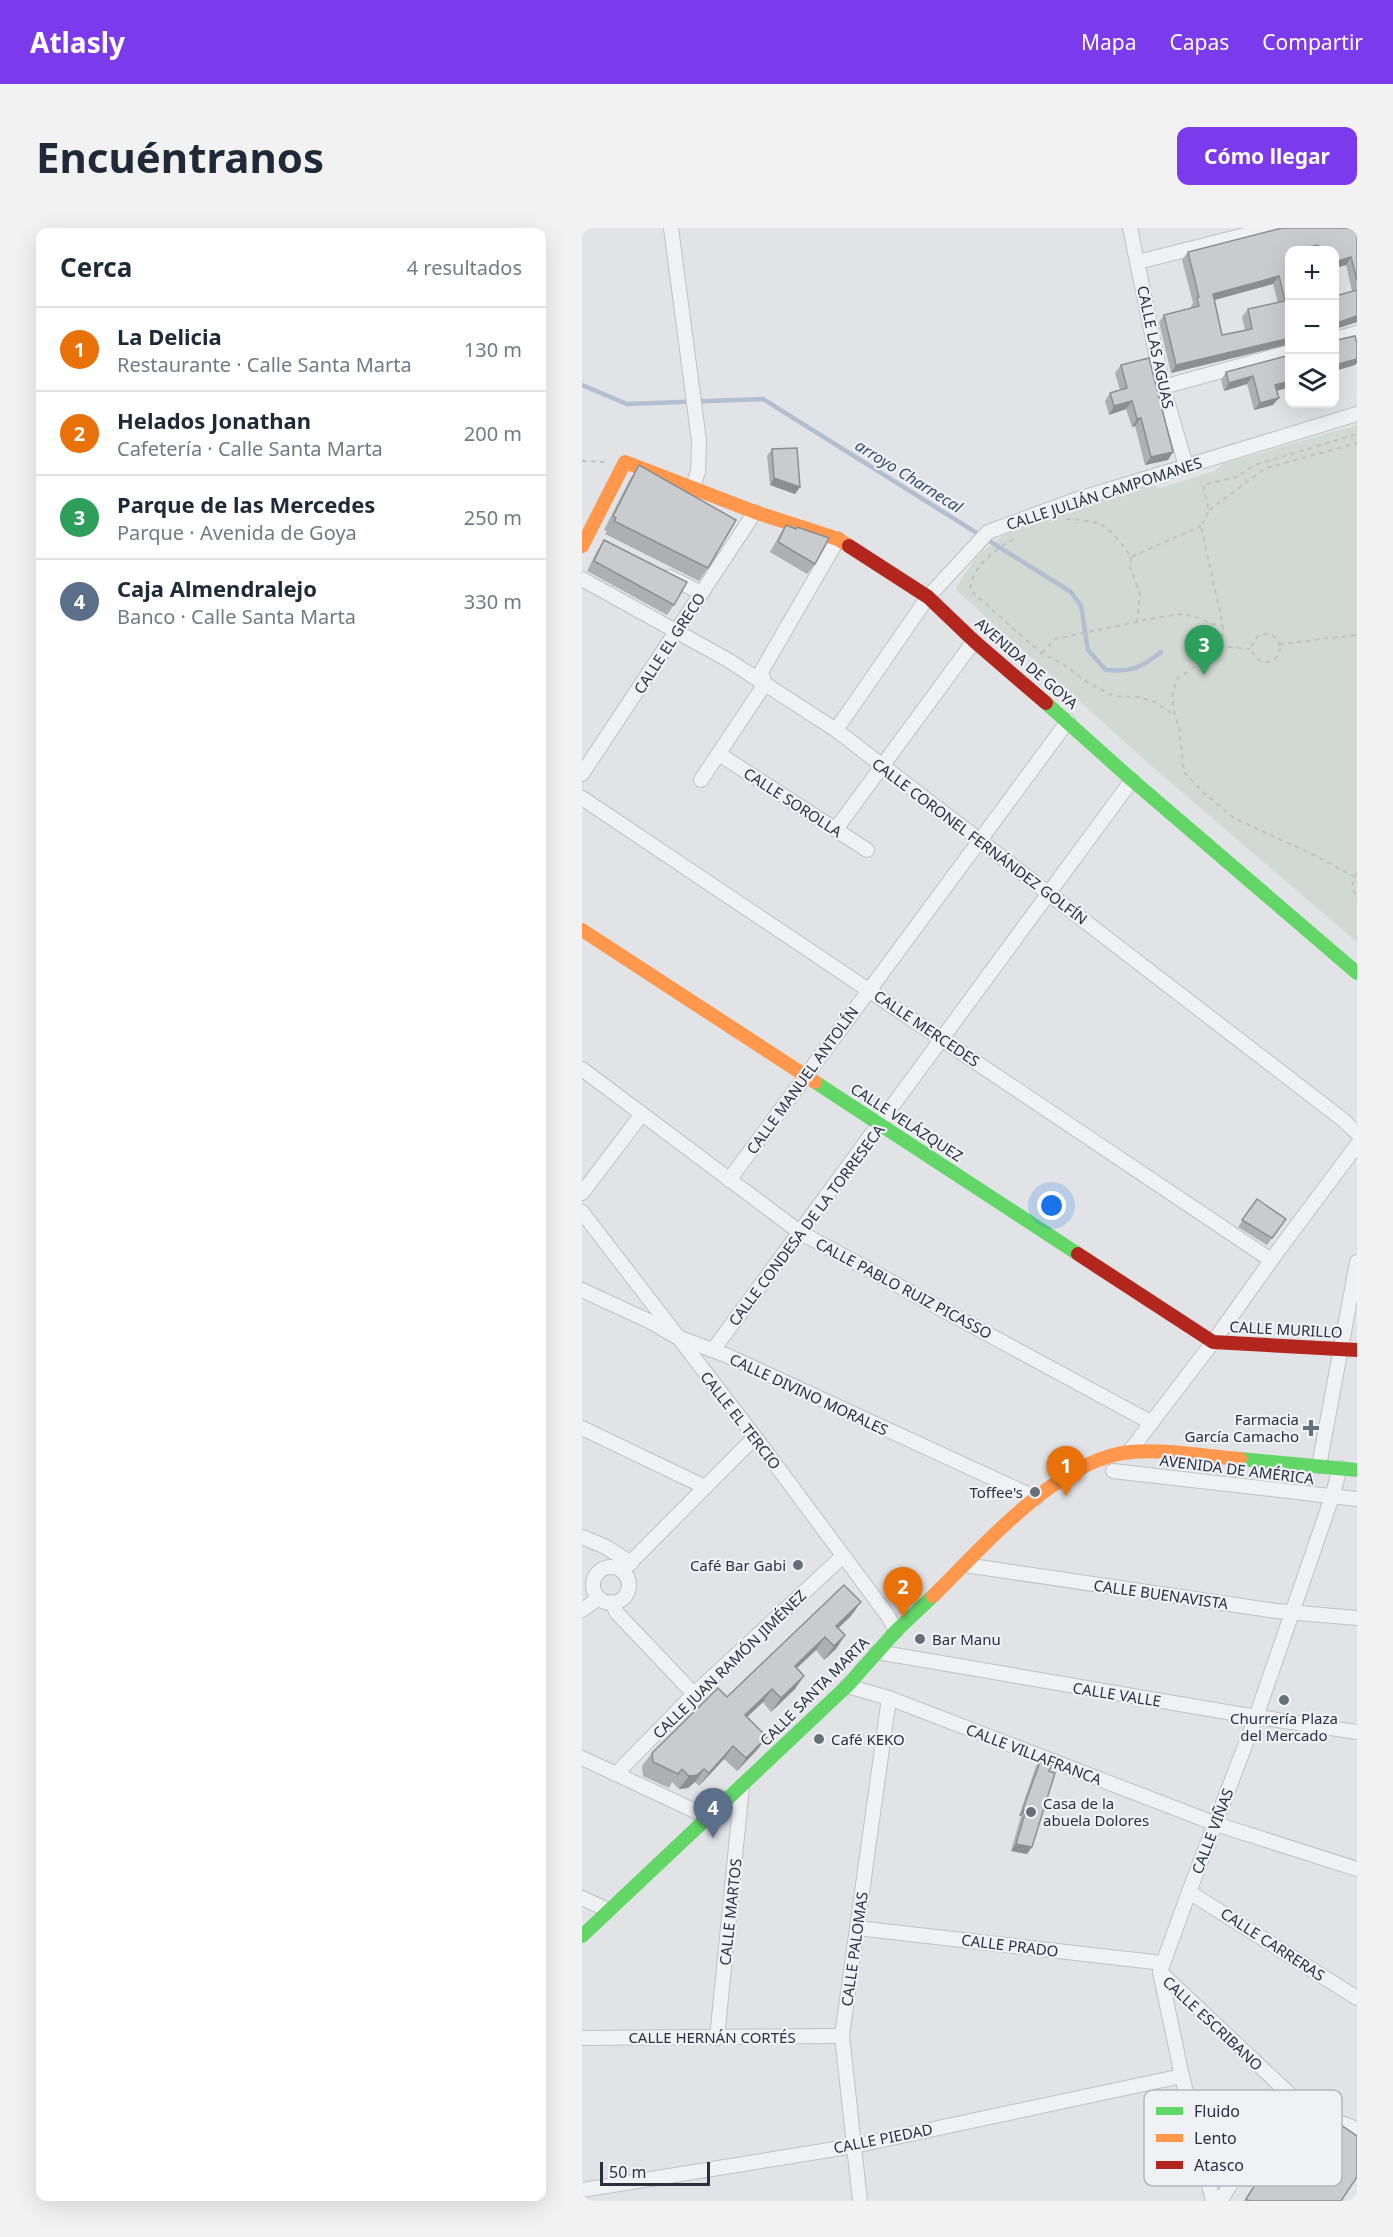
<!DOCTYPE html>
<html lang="es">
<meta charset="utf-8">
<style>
:root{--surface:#fff;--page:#f2f2f3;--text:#1f2937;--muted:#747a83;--line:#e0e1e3;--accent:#7c3aed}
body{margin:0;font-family:"Noto Sans",sans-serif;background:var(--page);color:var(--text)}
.controls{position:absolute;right:18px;top:18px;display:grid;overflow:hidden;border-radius:12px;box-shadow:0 6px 24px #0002}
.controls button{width:54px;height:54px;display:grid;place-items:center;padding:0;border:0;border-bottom:2px solid var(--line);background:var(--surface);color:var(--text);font:30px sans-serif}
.scale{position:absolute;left:18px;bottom:15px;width:110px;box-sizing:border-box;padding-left:6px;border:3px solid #29303e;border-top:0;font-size:16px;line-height:21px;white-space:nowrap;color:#29303e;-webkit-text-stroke:4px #eff1f5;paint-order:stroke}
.you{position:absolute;left:470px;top:978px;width:21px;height:21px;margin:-15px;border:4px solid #fff;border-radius:50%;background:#1a73e8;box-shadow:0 0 0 9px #1a73e833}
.badge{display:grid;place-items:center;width:39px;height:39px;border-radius:50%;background:var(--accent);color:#fff;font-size:20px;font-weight:700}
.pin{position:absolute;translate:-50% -50px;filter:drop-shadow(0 2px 3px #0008)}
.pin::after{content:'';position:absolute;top:32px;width:21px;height:18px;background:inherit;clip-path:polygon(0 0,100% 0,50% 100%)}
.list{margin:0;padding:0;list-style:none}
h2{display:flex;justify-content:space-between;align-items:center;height:78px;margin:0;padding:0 24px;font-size:26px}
h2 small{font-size:20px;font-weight:400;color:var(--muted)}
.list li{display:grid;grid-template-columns:39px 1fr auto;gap:18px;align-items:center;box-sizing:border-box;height:84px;padding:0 24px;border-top:2px solid var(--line)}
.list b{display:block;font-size:22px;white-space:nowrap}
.list p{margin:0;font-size:20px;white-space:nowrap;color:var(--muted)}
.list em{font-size:20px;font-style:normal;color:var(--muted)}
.icon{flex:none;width:33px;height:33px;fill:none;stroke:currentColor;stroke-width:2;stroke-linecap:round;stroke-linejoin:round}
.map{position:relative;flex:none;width:775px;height:1973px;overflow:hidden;border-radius:12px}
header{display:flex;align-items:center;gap:36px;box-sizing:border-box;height:84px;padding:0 30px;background:var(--accent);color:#fff}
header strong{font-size:28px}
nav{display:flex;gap:33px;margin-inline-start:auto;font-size:21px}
.intro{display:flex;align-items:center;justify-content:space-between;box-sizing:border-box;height:144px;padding:0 36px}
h1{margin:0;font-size:42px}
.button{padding:15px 27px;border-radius:12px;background:var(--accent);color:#fff;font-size:21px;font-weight:700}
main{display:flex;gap:36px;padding:0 36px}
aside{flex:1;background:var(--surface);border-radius:12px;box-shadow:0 6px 24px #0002}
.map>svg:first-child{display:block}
</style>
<header>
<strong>Atlasly</strong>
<nav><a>Mapa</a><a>Capas</a><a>Compartir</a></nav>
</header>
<div class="intro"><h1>Encuéntranos</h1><a class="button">Cómo llegar</a></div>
<main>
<aside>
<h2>Cerca<small>4 resultados</small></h2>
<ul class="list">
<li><span class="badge" style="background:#e8710a">1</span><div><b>La Delicia</b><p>Restaurante · Calle Santa Marta</p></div><em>130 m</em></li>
<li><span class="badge" style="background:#e8710a">2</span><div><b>Helados Jonathan</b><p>Cafetería · Calle Santa Marta</p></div><em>200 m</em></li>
<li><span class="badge" style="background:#2e9e5b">3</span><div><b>Parque de las Mercedes</b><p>Parque · Avenida de Goya</p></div><em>250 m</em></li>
<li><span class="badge" style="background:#5c6f8a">4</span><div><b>Caja Almendralejo</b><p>Banco · Calle Santa Marta</p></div><em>330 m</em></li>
</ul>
</aside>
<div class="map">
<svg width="775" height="1973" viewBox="0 0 775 1973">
<rect width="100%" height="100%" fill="#e1e3e6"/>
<polygon fill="#d2d9d2" points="775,197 775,714 565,534 373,361 396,327 426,304 570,257 579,260 632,243 641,236"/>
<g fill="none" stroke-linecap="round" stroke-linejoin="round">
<path stroke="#b1bfd0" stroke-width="4.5" d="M 0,157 L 45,176 L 181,171 L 489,364 L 499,378 L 506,422 L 524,442 C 550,444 559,440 579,424"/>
<defs>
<g id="street">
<polyline points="89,0 117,213 116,244 110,260"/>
<polyline points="548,0 581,159 604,238"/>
<polyline points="556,34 691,0"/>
<polyline points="752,111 775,105"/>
<polyline points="581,159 708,124"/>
<polyline points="87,349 120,365"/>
<polyline points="0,351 146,432 254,502 760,891 775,905"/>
<polyline points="254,502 346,369 406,304 490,273 775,186"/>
<polyline points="137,526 285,622"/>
<polyline points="0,546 173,284"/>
<polyline points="119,552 183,456 179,444 256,311"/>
<polyline points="0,570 689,1032"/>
<polyline points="254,601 392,413"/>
<polyline points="0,841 219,1005 570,1195"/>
<polyline points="147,952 486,493"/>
<polyline points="0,965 60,886"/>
<polyline points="0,984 173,1209 306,1388 314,1403"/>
<polyline points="0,1062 69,1094 93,1108 146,1128 454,1270"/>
<polyline points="131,1122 550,552"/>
<polyline points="0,1200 123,1259"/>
<polyline points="547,1224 631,1114 698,1020 775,917"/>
<polyline points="737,1238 775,1034"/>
<polyline points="531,1243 775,1271"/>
<polyline points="0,1309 24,1319 49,1335"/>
<polyline points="383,1337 694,1383 775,1390"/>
<circle cx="29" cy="1357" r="18"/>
<polyline points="40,1343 173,1209"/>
<polyline points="30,1374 35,1385 112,1466"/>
<polyline points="0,1382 17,1370"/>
<polyline points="295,1424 656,1486 775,1504"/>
<polyline points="265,1458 307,1470 634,1596 775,1641"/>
<polyline points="0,1530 128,1590"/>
<polyline points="34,1546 112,1466 261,1328"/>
<polyline points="607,1664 775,1770"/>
<polyline points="0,1670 26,1682"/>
<polyline points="275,1700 581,1735"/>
<polyline points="578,1744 716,1874 729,1884 775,1901"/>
<polyline points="0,1810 260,1808"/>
<polyline points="135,1810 160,1558"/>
<polyline points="0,1962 272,1918 600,1848"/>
<polyline points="278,1973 260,1808 307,1470"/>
<polyline points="631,1973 600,1848 578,1744 607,1664 674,1489 750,1269 758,1240"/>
<polyline points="638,1973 706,1865"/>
</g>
</defs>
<use href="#street" stroke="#bfc1c4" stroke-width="16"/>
<g stroke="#c0c1c6" stroke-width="2" stroke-dasharray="4.5 4.5" stroke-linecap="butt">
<polyline points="0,233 24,234"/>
<polyline points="627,282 684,240 775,215"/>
<path d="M 484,291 C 523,293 527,298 549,329 L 619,298"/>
<path d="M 431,311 C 412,323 390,338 388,362 L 459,425 L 481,436 L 505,454 L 531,468 L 556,469 L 573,474 L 592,487"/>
<polyline points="549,329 548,339 558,366 555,394"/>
<circle cx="684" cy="420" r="14"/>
<polyline points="697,416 775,407"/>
<polyline points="637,418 669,421"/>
<polyline points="460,425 473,411 573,390 600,386 618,390 629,396 641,398"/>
<polyline points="775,645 770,658 775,671"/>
<polyline points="773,649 732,627 652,590 622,565 602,544 597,499 591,480 591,462 596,450 629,428 640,413 641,398 619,298 627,283 621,257 654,249 673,237 775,206"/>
</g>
<use href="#street" stroke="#f0f1f3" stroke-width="14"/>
<g stroke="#63d668" stroke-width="14">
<polyline points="464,475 550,552 775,745"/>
<polyline points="233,854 496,1026"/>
<polyline points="658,1231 775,1242"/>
<polyline points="0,1708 265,1458 314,1403 351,1368"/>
</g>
<g stroke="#ff974d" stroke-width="14">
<polyline points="0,318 43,234 173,284 256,311 267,318"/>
<polyline points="0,702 233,854"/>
<path d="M 351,1368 C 401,1319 476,1231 548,1224 C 583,1221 622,1228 658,1231"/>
</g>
<g stroke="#b3261e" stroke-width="14">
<polyline points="267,318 346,369 392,413 464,475"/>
<polyline points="496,1026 631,1114 775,1122"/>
</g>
</g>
<g fill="#adafb1" fill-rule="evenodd">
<path d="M 775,0 L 775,94 L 753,101 L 770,63 L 764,37 L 753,40 L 753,22 L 708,22 L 708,116 L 589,145 L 577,94 L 582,87 L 610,80 L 609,78 L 611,75 L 600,32 L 606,24 ZM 691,56 L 696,75 L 666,81 L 660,89 L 663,102 L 640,107 L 632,72 Z"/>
<polygon points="708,127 708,159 695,163 691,177 672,182 665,156 642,163 639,152 644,144"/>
<polygon points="539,137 591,224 586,232 563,237 553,198 550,199 544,181 527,187 523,173 528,165 538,162 533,145"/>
<polygon points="190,221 218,259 213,266 188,257 185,228"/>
<polygon points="57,237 126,340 117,353 23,306 25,303 22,302 48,251"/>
<polygon points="204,297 233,336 225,346 188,324 197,308"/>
<polygon points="22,312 92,377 85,387 5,343 15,323"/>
<polygon points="675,971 704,991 685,1017 656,999"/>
<polygon points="269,1388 256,1400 263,1407 254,1421 242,1432 234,1422 215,1440 213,1461 189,1484 181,1474 165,1489 185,1509 175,1522 155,1543 142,1531 117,1558 113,1554 106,1560 97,1561 90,1554 87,1560 61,1548 60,1538 70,1525 145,1469"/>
<polygon points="459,1531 467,1543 450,1619 445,1626 429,1623 439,1588 437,1588 454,1538"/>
<polygon points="724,1877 759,1973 662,1973 715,1891"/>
</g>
<g fill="#8d8e90">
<polygon points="736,17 732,22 712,22"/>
<polygon points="769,29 764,37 753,40 753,34"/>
<polygon points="697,48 691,56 625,74 631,66"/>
<polygon points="775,88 775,94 753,101 753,97 755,95"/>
<polygon points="708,110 708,116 589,145 594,137"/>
<polygon points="775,131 775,135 773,137 753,143 753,137"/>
<polygon points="671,148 665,156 642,163 647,155"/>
<polygon points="708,153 708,159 688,165 693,157"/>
<polygon points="697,170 691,177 672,182 678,175"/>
<polygon points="550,173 544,181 527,187 532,178"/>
<polygon points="559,190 553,198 550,199 555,191"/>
<polygon points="591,224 586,232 563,237 569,229"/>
<polygon points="192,250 218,259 213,266 188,257"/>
<polygon points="279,1374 269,1388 245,1411 254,1398"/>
<polygon points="263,1407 254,1421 242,1432 252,1418"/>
<polygon points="243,1409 234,1422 203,1451 213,1438"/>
<polygon points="222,1448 213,1461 189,1484 199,1470"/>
<polygon points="190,1461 181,1474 153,1500 163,1487"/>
<polygon points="185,1509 175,1522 155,1543 164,1530"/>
<polygon points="151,1518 142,1531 117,1558 127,1545"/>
<polygon points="122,1541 113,1554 106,1560 97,1561 107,1548"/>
<polygon points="441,1581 444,1582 439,1588 437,1588"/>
<polygon points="434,1616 450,1619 445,1626 429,1623"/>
</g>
<g fill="#c9cbce" stroke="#8d8e90" stroke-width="1.5" fill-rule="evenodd">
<path d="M 700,0 L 775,0 L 775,52 L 769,29 L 753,34 L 753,22 L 738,22 L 736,17 L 712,22 L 708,22 L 708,24 L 705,24 L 708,31 L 708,110 L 594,137 L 582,87 L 617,78 L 615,70 L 617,69 L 606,24 ZM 697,48 L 703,73 L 666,81 L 670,101 L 640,107 L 631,66 Z"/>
<polygon points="775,62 775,88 755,95 753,97 753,68"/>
<polygon points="773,108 775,115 775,131 753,137 753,110 755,112"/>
<polygon points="708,127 708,153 693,157 697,170 678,175 671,148 647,155 644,144"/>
<polygon points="567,130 591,224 569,229 559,190 555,191 550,173 532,178 528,165 545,160 539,137"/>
<polygon points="215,220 218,259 192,250 190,221"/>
<polygon points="57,237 154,292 126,340 32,293 34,290 31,288"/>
<polygon points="204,297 214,301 215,299 247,310 233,336 196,314"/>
<polygon points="22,312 105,354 92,377 12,333"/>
<polygon points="675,971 704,991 690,1010 660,992"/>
<polygon points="262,1357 279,1374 254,1398 263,1407 252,1418 243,1409 213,1438 222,1448 199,1470 190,1461 163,1487 185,1509 164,1530 151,1518 127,1545 122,1541 115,1547 107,1548 100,1541 96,1546 71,1534 70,1525 136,1460 145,1469"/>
<polygon points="459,1531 470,1536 467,1543 473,1545 450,1619 434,1616 444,1582 441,1581"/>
<polygon points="724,1877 731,1878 775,1908 775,1949 759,1973 667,1973 664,1971"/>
</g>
<g fill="#696f79" stroke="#eff1f5" stroke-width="2">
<path d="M726 1191h6v6h6v6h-6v6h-6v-6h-6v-6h6z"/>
<circle cx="453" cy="1264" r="6"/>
<circle cx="216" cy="1337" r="6"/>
<circle cx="338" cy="1411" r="6"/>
<circle cx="702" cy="1472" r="6"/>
<circle cx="237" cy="1511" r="6"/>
<circle cx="449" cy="1584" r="6"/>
</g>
<g text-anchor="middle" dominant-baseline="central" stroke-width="4.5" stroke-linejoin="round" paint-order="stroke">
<g font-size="15" fill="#29303e" stroke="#eff1f5">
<text transform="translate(574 119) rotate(78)">CALLE LAS AGUAS</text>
<text transform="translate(522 265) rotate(-18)">CALLE JULIÁN CAMPOMANES</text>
<text transform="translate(87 415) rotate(-57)">CALLE EL GRECO</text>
<text transform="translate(445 435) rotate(41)">AVENIDA DE GOYA</text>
<text transform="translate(211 574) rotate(33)">CALLE SOROLLA</text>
<text transform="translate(398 613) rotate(37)">CALLE CORONEL FERNÁNDEZ GOLFÍN</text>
<text transform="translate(345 800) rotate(34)">CALLE MERCEDES</text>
<text transform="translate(220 852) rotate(-54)">CALLE MANUEL ANTOLÍN</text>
<text transform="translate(325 894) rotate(33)">CALLE VELÁZQUEZ</text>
<text transform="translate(224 997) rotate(-53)">CALLE CONDESA DE LA TORRESECA</text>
<text transform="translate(322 1060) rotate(28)">CALLE PABLO RUIZ PICASSO</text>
<text transform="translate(704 1101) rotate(3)">CALLE MURILLO</text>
<text transform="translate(227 1166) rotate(25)">CALLE DIVINO MORALES</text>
<text transform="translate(159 1192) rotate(52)">CALLE EL TERCIO</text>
<text transform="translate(655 1241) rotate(7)">AVENIDA DE AMÉRICA</text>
<text transform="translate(579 1366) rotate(8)">CALLE BUENAVISTA</text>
<text transform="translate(147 1436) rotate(-44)">CALLE JUAN RAMÓN JIMÉNEZ</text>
<text transform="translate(232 1463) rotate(-45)">CALLE SANTA MARTA</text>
<text transform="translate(535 1466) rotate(9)">CALLE VALLE</text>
<text transform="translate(452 1526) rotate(21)">CALLE VILLAFRANCA</text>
<text transform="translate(630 1603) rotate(-69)">CALLE VIÑAS</text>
<text transform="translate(148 1684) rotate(-84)">CALLE MARTOS</text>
<text transform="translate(691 1716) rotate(33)">CALLE CARRERAS</text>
<text transform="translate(428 1717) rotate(7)">CALLE PRADO</text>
<text transform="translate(272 1721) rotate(-82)">CALLE PALOMAS</text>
<text transform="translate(631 1795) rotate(43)">CALLE ESCRIBANO</text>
<text x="130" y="1809">CALLE HERNÁN CORTÉS</text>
<text transform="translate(301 1910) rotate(-11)">CALLE PIEDAD</text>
</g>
<g font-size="15" fill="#29303e" stroke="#eff1f5" text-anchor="end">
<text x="717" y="1191">Farmacia<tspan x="717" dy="17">García Camacho</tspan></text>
<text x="441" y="1264">Toffee's</text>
<text x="204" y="1337">Café Bar Gabi</text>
<text x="350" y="1411" text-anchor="start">Bar Manu</text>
<text x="702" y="1490" text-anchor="middle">Churrería Plaza<tspan x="702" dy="17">del Mercado</tspan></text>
<text x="249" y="1511" text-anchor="start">Café KEKO</text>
<text x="461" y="1575" text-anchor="start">Casa de la<tspan x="461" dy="17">abuela Dolores</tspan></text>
</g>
<g font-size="16" font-style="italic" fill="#364f6f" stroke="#eff1f5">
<text transform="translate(327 248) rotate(32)">arroyo Charnecal</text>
</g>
</g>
<rect x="562" y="1862" width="198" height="96" rx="9" fill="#eff1f5" stroke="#b4b7be" stroke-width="1.5"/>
<rect x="574" y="1879" width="27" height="8" fill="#63d668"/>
<rect x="574" y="1906" width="27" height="8" fill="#ff974d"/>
<rect x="574" y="1933" width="27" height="8" fill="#b3261e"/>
<g font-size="16" fill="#29303e">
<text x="612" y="1889">Fluido</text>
<text x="612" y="1916">Lento</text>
<text x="612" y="1943">Atasco</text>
</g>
</svg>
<div class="controls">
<button>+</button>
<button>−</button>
<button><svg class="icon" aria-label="layers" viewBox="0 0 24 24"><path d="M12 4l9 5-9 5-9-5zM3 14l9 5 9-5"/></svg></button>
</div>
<div class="scale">50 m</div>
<div class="you"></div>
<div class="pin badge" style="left:484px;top:1268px;background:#e8710a">1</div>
<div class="pin badge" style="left:321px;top:1389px;background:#e8710a">2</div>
<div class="pin badge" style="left:622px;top:447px;background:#2e9e5b">3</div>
<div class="pin badge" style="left:131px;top:1610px;background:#5c6f8a">4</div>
</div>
</main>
